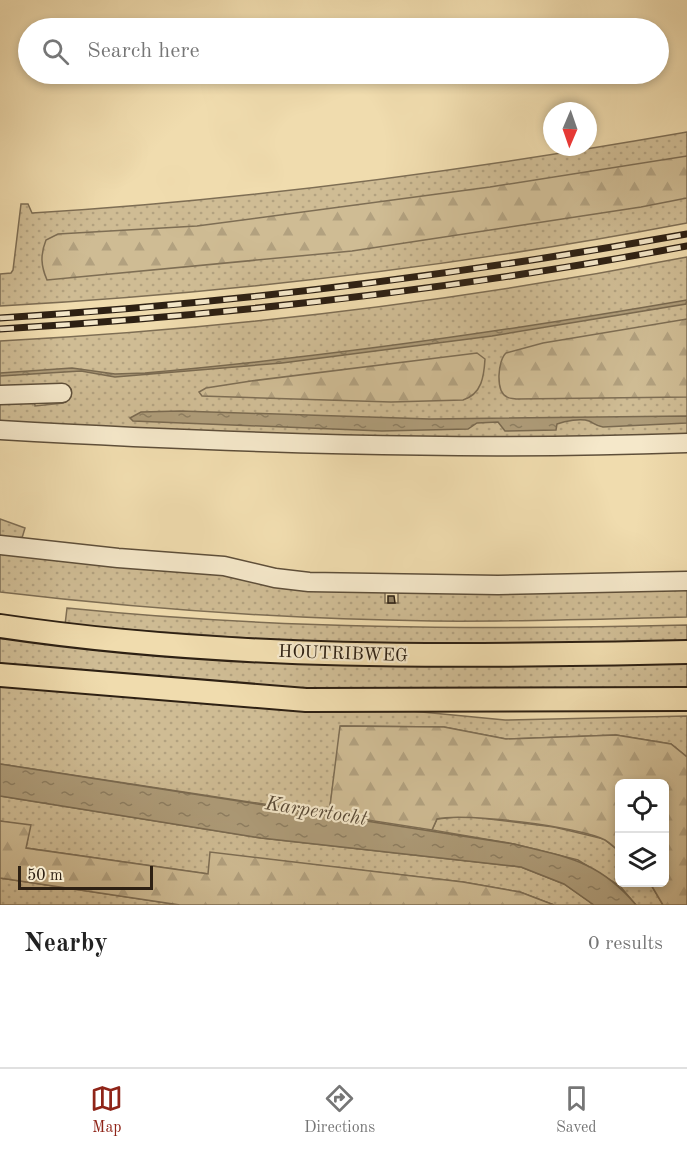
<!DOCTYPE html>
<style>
:root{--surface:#fff;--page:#f2f2f2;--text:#222;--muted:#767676;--line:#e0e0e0;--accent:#8f2418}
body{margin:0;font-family:"Old Standard TT",serif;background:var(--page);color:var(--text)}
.controls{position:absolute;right:18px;bottom:18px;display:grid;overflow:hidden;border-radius:9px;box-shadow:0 3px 9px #0003}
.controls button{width:54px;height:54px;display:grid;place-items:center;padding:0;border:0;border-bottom:2px solid var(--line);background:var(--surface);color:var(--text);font:30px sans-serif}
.compass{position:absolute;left:543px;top:102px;width:54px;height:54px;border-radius:50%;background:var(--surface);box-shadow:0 3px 9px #0003;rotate:182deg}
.scale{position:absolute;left:18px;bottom:15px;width:135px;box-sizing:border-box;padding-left:6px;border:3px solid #2d2013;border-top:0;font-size:16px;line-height:21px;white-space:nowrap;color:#2d2013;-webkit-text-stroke:4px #f5e8ca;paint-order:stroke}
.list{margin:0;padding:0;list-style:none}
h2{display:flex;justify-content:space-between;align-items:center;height:78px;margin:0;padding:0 24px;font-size:26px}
h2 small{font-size:20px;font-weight:400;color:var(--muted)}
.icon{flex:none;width:33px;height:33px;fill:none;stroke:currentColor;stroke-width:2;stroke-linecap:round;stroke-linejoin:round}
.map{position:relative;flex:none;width:687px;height:905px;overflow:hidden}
.search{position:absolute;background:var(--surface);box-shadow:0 3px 9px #0003;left:18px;right:18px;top:18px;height:66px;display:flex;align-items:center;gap:15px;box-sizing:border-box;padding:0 21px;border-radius:33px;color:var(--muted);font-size:22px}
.sheet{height:162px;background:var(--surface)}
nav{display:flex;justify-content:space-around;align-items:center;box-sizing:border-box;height:84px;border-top:2px solid var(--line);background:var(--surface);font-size:16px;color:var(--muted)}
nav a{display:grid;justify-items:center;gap:3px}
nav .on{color:var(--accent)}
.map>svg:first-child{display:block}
</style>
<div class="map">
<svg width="687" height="905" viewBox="0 0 687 905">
<defs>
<pattern id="grass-dots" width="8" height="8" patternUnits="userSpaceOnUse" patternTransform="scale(1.5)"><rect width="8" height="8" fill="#cfbc94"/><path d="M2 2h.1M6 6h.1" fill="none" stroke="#b2a17f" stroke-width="1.8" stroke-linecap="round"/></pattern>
<pattern id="forest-firs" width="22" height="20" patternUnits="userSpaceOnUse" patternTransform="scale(1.5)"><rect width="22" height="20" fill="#cfbc94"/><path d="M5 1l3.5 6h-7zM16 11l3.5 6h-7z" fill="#b2a17f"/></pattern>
<pattern id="water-ripples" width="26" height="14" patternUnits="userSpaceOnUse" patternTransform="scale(1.5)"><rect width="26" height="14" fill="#ae9c79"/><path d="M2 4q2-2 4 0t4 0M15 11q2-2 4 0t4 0" fill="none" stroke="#8e7f62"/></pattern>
</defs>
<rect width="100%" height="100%" fill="#f0dcae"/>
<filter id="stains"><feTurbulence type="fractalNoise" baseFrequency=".00333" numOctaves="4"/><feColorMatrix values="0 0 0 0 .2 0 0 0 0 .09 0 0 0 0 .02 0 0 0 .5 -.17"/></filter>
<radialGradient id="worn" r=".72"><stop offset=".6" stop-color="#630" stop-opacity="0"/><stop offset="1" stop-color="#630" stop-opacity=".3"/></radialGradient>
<g fill="url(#grass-dots)" stroke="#7e6e54" stroke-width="1.5">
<path d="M 687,132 L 687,223 C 461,266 230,293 0,306 L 0,274 L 11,273 L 13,270 L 21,204 L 28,204 L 32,213 C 252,200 470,170 687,132 Z"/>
<path d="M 687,257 L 687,439 L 505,443 L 0,426 L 0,399 L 34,397 L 35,406 L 63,403 L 61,388 L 0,392 L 0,341 C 231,329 460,301 687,257 Z"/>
<polygon points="0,519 25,528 22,538 16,543 0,541"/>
<path d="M 0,552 L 61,561 L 77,559 L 385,589 L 385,603 L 398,603 L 398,589 L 687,588 L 687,617 C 602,619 517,622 432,621 C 287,619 143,609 0,592 Z"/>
<path d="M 67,608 C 274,629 480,630 687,625 L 687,641 L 498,645 L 318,643 L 65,625 Z"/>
<polygon points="0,636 687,663 687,688 311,689 0,664"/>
<polygon points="0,686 342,712 401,710 505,720 687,716 687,757 671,744 616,735 506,739 444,727 341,726 329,814 0,764"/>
<polygon points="0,796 261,838 521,867 564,884 594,905 554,905 520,892 463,882 211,853 209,874 26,848 30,826 0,821"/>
<polygon points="465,816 554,827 604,839 619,851 620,882 650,883 663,905 636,905 620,886 578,860 514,844 432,830 437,819"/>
<polygon points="0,878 180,905 0,905"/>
</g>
<g fill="url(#forest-firs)" stroke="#7e6e54" stroke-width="1.5">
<path d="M 687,156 L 687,198 L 641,207 L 352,251 L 47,280 C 41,266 40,255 46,240 L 58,234 L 197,226 L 490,187 Z"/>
<path d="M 687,319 L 687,397 L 516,399 C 513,398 510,399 507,397 C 495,391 498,360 506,353 L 543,343 Z"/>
<path d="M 477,353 L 485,359 C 484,376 482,394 463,400 L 391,402 L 202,396 L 199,392 L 206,388 L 251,381 Z"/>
<path d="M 340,726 L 444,727 L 506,739 L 616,735 L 671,744 L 687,757 L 687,905 L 663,905 L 650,883 L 664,882 L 664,784 L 620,784 L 619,851 C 615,848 610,843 605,840 C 581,827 463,812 437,819 L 432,830 L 329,814 Z"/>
<polygon points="0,821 31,825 26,848 208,874 210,852 463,882 520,892 554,905 180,905 0,878"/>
</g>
<g fill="url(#water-ripples)" stroke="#7a6a50" stroke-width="1.5">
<path d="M 687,300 L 686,304 L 492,336 L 282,363 L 115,377 L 81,371 L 0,376 L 0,373 L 72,368 L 115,374 L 145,373 C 327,357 507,331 687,300 Z"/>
<path d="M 180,411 L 430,419 L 687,416 L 687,423 L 603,427 C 596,426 595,424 589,421 C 581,418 565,421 557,424 L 556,430 L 505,431 L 498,422 L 477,423 L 468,429 L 382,431 L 133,421 L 130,418 L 141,412 Z"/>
<path d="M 0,764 L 514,844 C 567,857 599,861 636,905 L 594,905 L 564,884 L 521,867 L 261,838 L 0,796 Z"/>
</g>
<polygon fill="#928264" stroke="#2d2013" stroke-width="1.5" points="388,596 394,596 395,603 388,603"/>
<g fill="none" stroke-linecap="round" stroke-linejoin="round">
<defs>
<g id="minor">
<polyline points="0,395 62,393"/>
<path d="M 0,430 C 229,443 458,451 687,443"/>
<polyline points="0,545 118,558 224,566 275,578 309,582 498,585 687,581"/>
</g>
<g id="major">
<path d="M 0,626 C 228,660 458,657 687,652"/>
<polyline points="0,675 306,700 687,699"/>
</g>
</defs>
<use href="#minor" stroke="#5e4f3a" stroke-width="21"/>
<use href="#major" stroke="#2d2013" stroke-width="26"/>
<use href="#minor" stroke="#f5e8ca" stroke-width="18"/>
<use href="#major" stroke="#f0dcae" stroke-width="22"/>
<defs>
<g id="rail">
<path d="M 0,318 C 231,304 459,275 687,234"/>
<path d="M 0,329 C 230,315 460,289 687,246"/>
</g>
</defs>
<use href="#rail" stroke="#2d2013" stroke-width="7"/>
<use href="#rail" stroke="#f5e8ca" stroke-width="4.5" stroke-dasharray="14" stroke-linecap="butt"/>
</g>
<g text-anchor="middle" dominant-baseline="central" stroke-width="4.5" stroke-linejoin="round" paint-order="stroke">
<g font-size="18" fill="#2d2013" stroke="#f5e8ca">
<text transform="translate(343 654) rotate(2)">HOUTRIBWEG</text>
</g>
<g font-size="20" font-style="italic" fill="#5a4b37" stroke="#f5e8ca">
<text transform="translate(316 812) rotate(9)">Karpertocht</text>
</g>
</g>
<rect width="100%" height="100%" filter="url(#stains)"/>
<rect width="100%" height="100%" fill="url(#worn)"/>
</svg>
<div class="controls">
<button><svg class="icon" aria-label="locate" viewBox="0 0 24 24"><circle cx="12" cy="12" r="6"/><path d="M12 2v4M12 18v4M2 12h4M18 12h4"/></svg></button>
<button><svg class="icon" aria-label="layers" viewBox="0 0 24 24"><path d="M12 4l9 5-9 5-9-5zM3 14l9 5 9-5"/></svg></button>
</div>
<svg class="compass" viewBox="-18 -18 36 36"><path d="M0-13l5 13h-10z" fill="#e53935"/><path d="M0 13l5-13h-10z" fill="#767676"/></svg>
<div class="scale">50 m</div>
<div class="search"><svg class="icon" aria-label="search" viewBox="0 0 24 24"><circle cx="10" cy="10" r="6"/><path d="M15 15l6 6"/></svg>Search here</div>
</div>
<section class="sheet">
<h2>Nearby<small>0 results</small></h2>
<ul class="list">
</ul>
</section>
<nav>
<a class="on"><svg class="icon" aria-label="map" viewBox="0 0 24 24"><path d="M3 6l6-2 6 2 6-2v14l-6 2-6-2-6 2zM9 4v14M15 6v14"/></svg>Map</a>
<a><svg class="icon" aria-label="directions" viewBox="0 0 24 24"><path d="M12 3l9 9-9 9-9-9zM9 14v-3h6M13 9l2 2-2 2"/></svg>Directions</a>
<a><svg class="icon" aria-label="saved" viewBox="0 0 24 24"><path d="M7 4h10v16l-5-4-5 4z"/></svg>Saved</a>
</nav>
